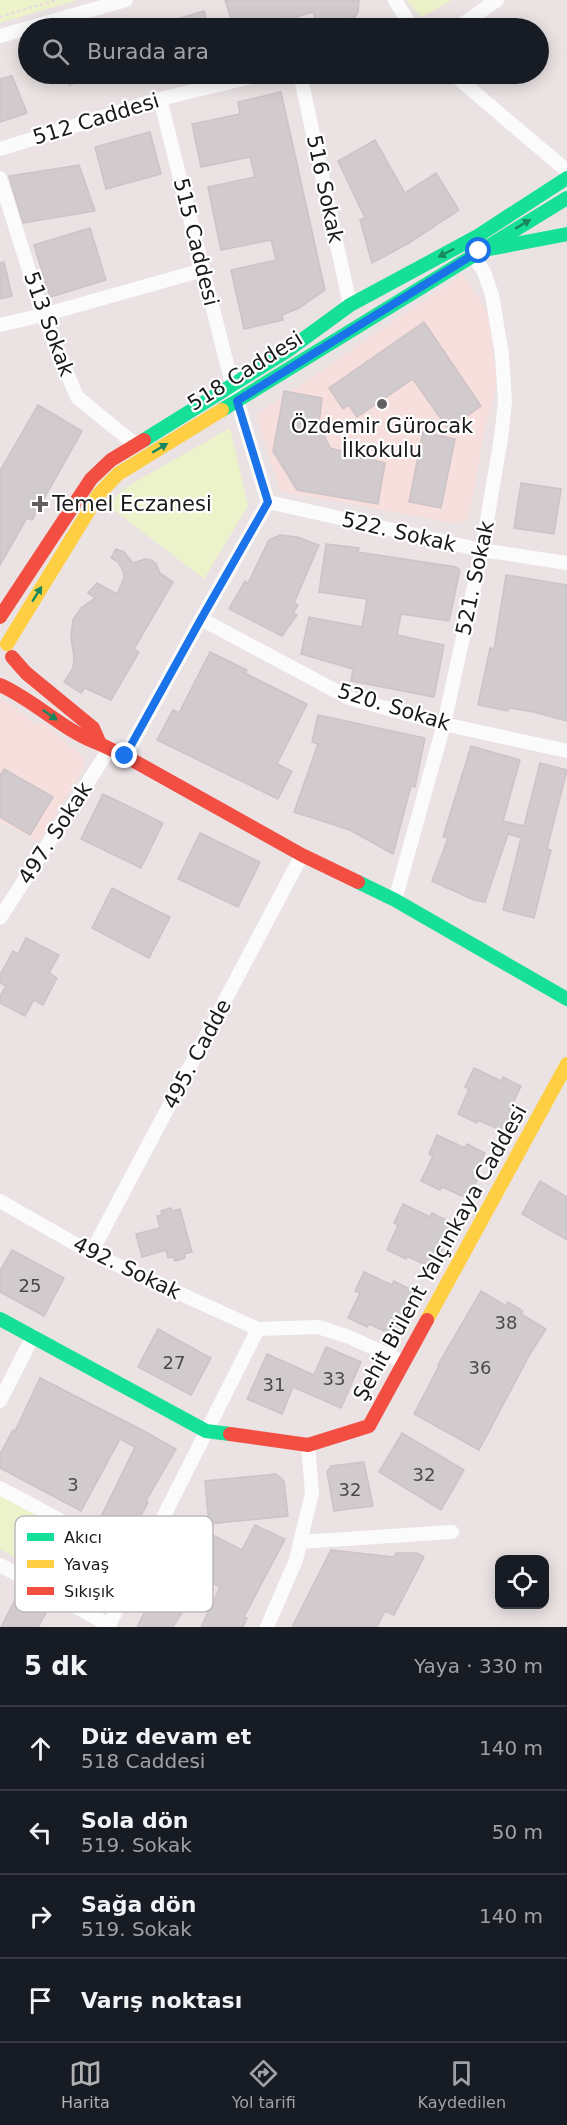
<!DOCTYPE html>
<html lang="tr">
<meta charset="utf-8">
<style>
:root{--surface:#171b24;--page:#20242c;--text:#f1f3f6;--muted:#9ea1a6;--line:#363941;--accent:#b1b1b2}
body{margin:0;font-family:"DejaVu Sans",sans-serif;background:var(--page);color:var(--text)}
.controls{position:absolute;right:18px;bottom:18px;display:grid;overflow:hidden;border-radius:12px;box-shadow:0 3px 15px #0003}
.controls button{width:54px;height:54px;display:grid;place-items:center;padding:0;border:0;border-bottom:2px solid var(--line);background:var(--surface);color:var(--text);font:30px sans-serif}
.stop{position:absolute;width:18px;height:18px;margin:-14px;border:4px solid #1a73e8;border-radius:50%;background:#fff}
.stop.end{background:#1a73e8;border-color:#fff;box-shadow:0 2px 6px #0008}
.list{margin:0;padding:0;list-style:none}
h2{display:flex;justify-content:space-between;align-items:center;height:78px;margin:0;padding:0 24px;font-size:26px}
h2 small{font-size:20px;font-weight:400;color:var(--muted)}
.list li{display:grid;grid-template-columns:39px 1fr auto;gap:18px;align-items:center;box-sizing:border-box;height:84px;padding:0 24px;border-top:2px solid var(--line)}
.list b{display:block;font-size:22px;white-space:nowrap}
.list p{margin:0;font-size:20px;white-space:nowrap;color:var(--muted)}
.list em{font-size:20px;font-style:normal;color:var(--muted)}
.icon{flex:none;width:33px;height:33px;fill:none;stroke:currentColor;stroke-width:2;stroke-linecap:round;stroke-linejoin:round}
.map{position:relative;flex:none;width:567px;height:1627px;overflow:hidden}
.search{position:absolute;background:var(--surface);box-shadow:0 3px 15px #0003;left:18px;right:18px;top:18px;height:66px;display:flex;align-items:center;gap:15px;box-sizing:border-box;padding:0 21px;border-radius:33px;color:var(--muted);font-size:22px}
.sheet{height:414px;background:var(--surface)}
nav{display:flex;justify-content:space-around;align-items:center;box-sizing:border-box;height:84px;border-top:2px solid var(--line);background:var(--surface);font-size:16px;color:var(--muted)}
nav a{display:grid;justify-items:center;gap:3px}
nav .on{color:var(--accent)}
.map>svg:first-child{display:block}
</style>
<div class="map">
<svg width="567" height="1627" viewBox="0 0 567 1627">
<rect width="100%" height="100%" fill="#eae2e3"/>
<g fill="#f6dfdc">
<polygon points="463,274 487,311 497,383 485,428 469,518 458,524 280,491 256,415"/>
<polygon points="0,701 6,701 36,725 43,722 83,758 84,768 39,841 0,822"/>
</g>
<g fill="#ecf2c9">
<polygon points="0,0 77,0 0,23"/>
<polygon points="406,0 452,0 422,17"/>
<polygon points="230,428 248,506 204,579 110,507 117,495 133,483"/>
<polygon points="0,1496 130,1566 109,1611 0,1549"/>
</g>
<g fill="#d2cbcd" stroke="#cdc3c6" stroke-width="1.5">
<polygon points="225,0 359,0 358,12 355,17 317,25 313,12 290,19 289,16 269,22 270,25 260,28 234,28"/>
<polygon points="204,11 209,28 156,28 155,26"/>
<polygon points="65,74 98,74 98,76 69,85"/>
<polygon points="12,76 27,113 0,122 0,79"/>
<polygon points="281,92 325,290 299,308 282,315 283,320 244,329 231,270 276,260 271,240 221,250 208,187 255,177 250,157 201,167 192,124 240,114 238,102"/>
<polygon points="150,132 161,174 106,189 95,147"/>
<polygon points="375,140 405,193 436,173 459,210 409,243 372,263 360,220 365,218 338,161"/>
<polygon points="79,165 95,211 23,223 9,176"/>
<polygon points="90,228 106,280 50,297 34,245"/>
<polygon points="4,262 12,296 0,299 0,263"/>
<polygon points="424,322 481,406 448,429 413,379 357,417 349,405 343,409 329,388"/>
<polygon points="284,391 322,398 319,424 330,448 385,463 378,504 297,490 273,451"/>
<polygon points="38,405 82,431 32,520 27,518 0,565 0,471"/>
<polygon points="423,432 455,439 441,508 409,502"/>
<polygon points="521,483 561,489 554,534 514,528"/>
<polygon points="280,535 297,537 319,545 294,603 298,605 293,614 297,615 282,636 229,609 245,581 248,583 269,540"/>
<polygon points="326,544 359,548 358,552 456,567 460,570 449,621 401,614 397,635 444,645 434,697 351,681 353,669 301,654 309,617 362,627 367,599 319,592"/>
<polygon points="116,549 124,552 133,563 145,559 151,560 156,564 160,573 173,582 134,649 139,652 111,700 85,688 81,693 64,682 73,668 74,658 71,636 73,620 81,608 95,598 88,593 97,583 117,594 124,578 123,571 118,562 111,558"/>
<polygon points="506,575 567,585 567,721 534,712 509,708 508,711 478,705 490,648 494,649"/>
<polygon points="210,652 247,670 245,673 307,704 277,764 292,771 278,799 157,740 173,710 179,713"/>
<polygon points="318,715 425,738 415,787 411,786 393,854 350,830 294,812 318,744 312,742"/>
<polygon points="471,746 520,760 503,821 524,826 540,763 567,770 547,849 551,850 534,918 503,910 521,838 508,834 485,902 474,900 432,881 448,838 443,837"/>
<polygon points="4,769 53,797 30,835 0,817 0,776"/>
<polygon points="103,794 163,823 141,868 81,839"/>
<polygon points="200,833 260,862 238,907 178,879"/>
<polygon points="112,888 170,917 149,958 92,928"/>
<polygon points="26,938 59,955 49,973 57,978 43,1005 34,1000 25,1016 0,1003 0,996 6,986 0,983 0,975 13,951 18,954"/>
<polygon points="474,1068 501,1081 503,1077 521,1086 509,1111 514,1113 505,1132 478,1120 477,1123 458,1114 469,1089 465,1087"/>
<polygon points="437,1135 465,1148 467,1144 485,1153 473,1178 477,1180 469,1199 442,1187 440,1190 421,1181 433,1156 429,1154"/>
<polygon points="540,1181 567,1197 567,1240 522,1214"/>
<polygon points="403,1204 430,1217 432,1213 450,1222 438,1248 443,1250 434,1269 407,1256 406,1259 387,1250 398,1225 394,1223"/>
<polygon points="171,1208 172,1211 180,1209 192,1252 184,1254 185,1258 175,1261 174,1257 168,1258 166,1250 142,1257 136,1234 160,1228 157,1216 162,1215 161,1211"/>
<polygon points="12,1250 64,1278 44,1316 0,1292 0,1271"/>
<polygon points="364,1272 392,1285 394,1281 412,1290 400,1316 404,1317 395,1336 369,1324 367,1327 348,1318 360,1293 355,1291"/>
<polygon points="481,1291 506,1306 508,1302 523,1311 521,1314 546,1329 530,1354 479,1450 414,1414 439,1366 438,1365"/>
<polygon points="158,1329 211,1358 191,1395 138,1367"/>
<polygon points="326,1347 361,1362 341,1408 293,1387 282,1414 247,1399 267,1354 314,1375"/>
<polygon points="40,1378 144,1431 176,1449 146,1501 148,1502 131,1536 99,1521 135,1447 120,1439 81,1511 0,1468 0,1454 13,1430 15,1431"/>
<polygon points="402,1433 464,1470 441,1510 379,1472"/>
<polygon points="364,1462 373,1506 334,1511 327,1472 331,1466"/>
<polygon points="276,1474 284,1481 288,1516 209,1524 205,1481"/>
<polygon points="189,1523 242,1550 255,1525 285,1539 244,1617 247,1618 243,1627 201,1627 220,1587 203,1578 173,1627 137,1627"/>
<polygon points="331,1550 394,1557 396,1553 417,1553 424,1557 394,1615 385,1611 377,1627 292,1627"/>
<polygon points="16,1598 46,1613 38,1627 1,1627"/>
</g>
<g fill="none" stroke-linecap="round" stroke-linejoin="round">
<polyline stroke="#ead6e4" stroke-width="2" stroke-dasharray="3 3" stroke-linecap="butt" points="0,17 56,0"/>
<g stroke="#fcfbfb" stroke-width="14">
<polyline points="395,0 412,28"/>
<polyline points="457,28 497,0"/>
<polyline points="0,36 126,0"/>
<polyline points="300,74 350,305"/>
<polyline points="453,74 567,171"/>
<polyline points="0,149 160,99 263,74"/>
<polyline points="0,178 43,315 77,397 136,445"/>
<polyline points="0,325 43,315 203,270"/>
<polyline points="268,502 482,550 567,563"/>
<polyline points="201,619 349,698 444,724 567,751"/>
<polyline points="125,756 201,619 268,502 232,384 160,99"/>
<polyline points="395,900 444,724 482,550 501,438 505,402 502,355 492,295 484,272 473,255"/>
<polyline points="0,918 110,748"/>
<polyline points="0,1201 91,1253 258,1329"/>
<polyline points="91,1253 302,855"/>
<polyline points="0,1401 33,1336"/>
<polyline points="0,1488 140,1563"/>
<polyline points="300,1542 452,1532"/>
<polyline points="0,1565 109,1625"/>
<polyline points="108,1627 258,1329 318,1327 349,1337 404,1362"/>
<polyline points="267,1627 296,1560 312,1493 308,1445"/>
</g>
<g stroke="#16e098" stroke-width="14">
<polyline points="479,251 567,234"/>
<polyline points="222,410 567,198"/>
<polyline points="144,440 287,351 350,305 476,237 567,178"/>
<polyline points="358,882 395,900 567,999"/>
<polyline points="0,1319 206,1431 230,1434"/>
</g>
<g stroke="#ffcf43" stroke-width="14">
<polyline points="7,644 99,494 118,474 222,410"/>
<polyline points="427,1320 567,1064"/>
</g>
<g stroke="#f24e42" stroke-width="14">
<polyline points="0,617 91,479 111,460 144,440"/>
<path d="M 0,685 C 36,701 63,731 100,744 L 93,728 L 26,673 L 12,657"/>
<polyline points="100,744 125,756 302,855 358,882"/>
<polyline points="230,1434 308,1445 369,1426 427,1320"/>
</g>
</g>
<defs><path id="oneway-solid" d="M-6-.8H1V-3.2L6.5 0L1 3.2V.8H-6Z" transform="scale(1.5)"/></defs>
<g fill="#18875f">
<use href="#oneway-solid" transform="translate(523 224) rotate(-31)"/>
<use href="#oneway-solid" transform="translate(446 253) rotate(152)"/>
<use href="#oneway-solid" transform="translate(160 448) rotate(-31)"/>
<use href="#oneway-solid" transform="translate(37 594) rotate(-58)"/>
<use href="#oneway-solid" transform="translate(50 715) rotate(36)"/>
</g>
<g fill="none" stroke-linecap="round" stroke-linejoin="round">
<polyline stroke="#1a73e8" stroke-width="8" points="125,756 201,619 268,502 237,401 479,251"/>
</g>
<g fill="#636060" stroke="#fff" stroke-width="2">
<circle cx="382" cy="404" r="6"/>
<path d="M37 495h6v6h6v6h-6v6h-6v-6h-6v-6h6z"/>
</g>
<g text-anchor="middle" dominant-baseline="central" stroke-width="4.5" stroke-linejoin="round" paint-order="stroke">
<g font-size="18" fill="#4a4848">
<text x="30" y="1285">25</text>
<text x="506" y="1322">38</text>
<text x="174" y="1362">27</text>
<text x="480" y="1367">36</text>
<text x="334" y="1378">33</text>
<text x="274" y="1384">31</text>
<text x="424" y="1474">32</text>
<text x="73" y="1484">3</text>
<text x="350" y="1489">32</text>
</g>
<g font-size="21" fill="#1a1a1a" stroke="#fff">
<text transform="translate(96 119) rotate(-17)">512 Caddesi</text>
<text transform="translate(325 189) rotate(78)">516 Sokak</text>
<text transform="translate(196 242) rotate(76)">515 Caddesi</text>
<text transform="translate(49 324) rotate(70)">513 Sokak</text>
<text transform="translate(245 371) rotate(-32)">518 Caddesi</text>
<text transform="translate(399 532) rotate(13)">522. Sokak</text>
<text transform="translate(475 578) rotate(-78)">521. Sokak</text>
<text transform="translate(394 707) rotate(17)">520. Sokak</text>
<text transform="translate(55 833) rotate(-57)">497. Sokak</text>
<text transform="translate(197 1054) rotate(-62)">495. Cadde</text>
<text transform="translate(440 1253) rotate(-61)">Şehit Bülent Yalçınkaya Caddesi</text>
<text transform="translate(127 1268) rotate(26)">492. Sokak</text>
</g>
<g font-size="21" fill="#1a1a1a" stroke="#fff">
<text x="382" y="426">Özdemir Gürocak<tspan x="382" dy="24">İlkokulu</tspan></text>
<text x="52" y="504" text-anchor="start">Temel Eczanesi</text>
</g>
</g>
<rect x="15" y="1516" width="198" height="96" rx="9" fill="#fff" stroke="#bababa" stroke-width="1.5"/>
<rect x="27" y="1533" width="27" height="8" fill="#16e098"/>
<rect x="27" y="1560" width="27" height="8" fill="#ffcf43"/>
<rect x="27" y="1587" width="27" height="8" fill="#f24e42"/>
<g font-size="16" fill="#1a1a1a">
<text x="64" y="1543">Akıcı</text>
<text x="64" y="1570">Yavaş</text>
<text x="64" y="1597">Sıkışık</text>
</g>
</svg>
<div class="controls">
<button><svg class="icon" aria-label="locate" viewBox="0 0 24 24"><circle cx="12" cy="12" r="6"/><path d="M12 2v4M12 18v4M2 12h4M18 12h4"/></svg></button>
</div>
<div class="stop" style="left:479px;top:251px"></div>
<div class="stop end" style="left:125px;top:756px"></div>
<div class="search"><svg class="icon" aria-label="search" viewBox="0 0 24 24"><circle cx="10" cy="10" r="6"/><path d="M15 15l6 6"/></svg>Burada ara</div>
</div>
<section class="sheet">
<h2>5 dk<small>Yaya · 330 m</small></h2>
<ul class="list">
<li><svg class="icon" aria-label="ahead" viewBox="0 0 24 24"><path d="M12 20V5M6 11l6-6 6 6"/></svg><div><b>Düz devam et</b><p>518 Caddesi</p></div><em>140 m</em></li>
<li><svg class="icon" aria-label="left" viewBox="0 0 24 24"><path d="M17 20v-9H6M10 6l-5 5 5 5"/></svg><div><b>Sola dön</b><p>519. Sokak</p></div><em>50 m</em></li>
<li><svg class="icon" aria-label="right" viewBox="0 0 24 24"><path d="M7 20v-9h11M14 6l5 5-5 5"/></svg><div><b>Sağa dön</b><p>519. Sokak</p></div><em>140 m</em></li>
<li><svg class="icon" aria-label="arrive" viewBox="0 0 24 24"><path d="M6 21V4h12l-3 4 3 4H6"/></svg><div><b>Varış noktası</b></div></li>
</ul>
</section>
<nav>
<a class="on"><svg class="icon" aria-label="map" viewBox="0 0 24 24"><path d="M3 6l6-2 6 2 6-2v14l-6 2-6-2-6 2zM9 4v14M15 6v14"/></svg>Harita</a>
<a><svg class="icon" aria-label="directions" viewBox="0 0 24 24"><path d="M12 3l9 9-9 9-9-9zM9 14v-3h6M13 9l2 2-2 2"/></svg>Yol tarifi</a>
<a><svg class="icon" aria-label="saved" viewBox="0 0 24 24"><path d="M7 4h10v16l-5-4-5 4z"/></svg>Kaydedilen</a>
</nav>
